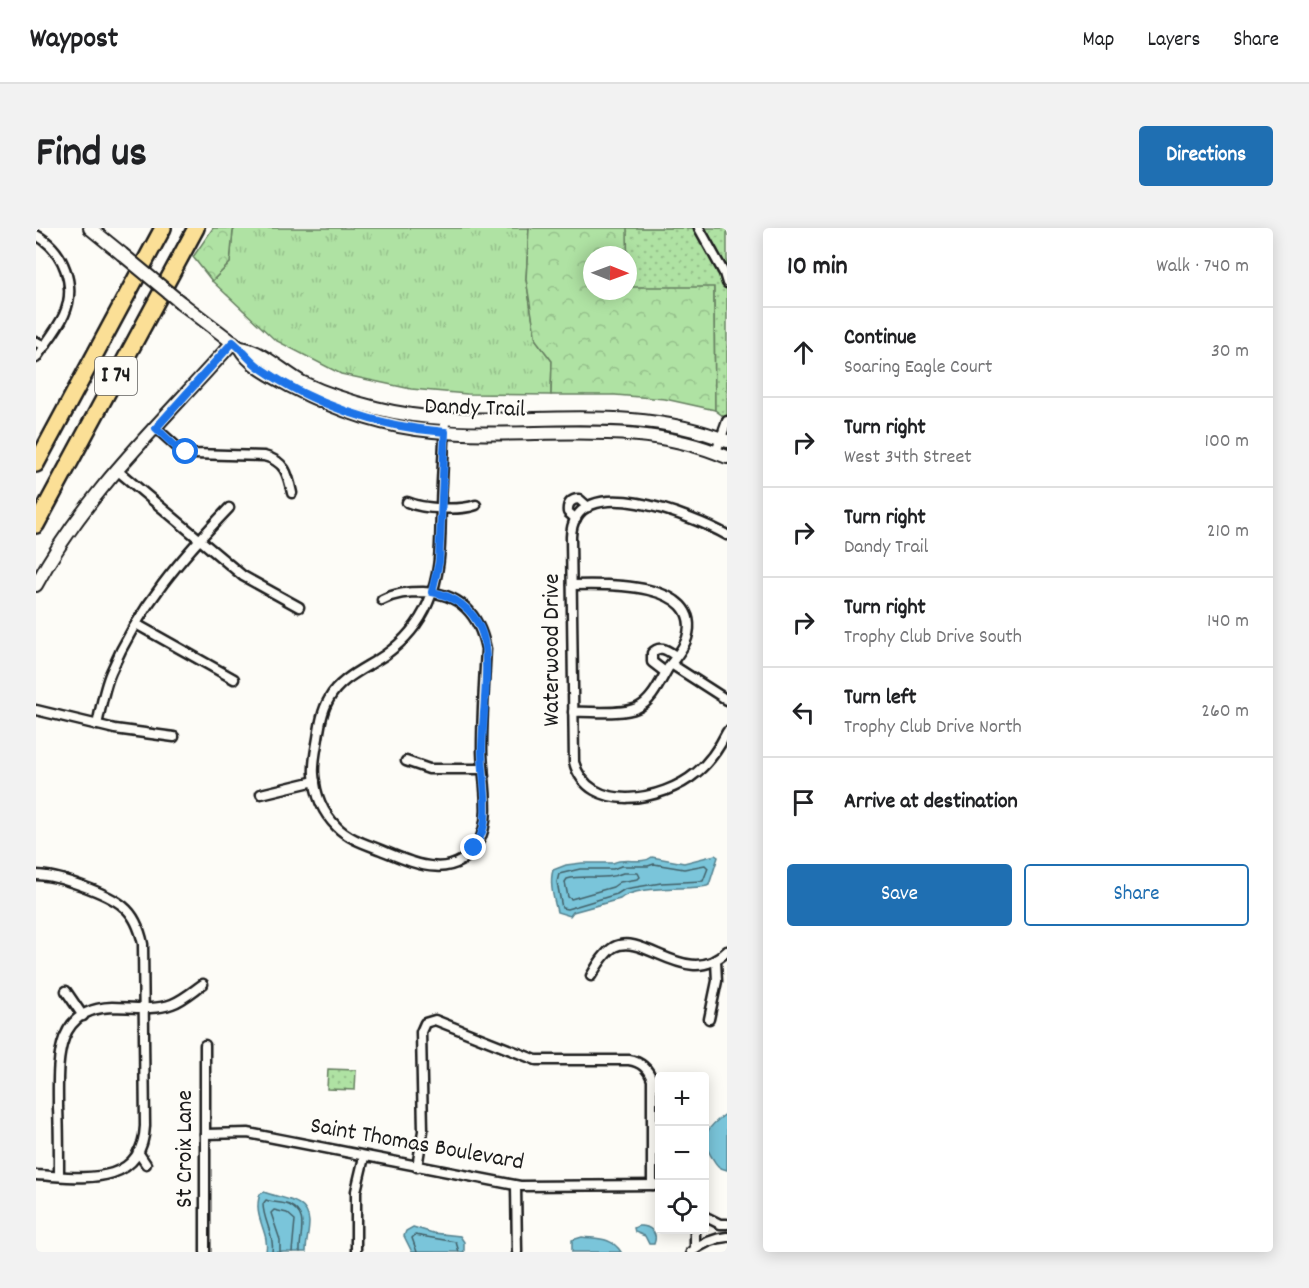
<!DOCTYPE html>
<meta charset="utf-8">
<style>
:root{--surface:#fff;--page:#f2f2f2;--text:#202124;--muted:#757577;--line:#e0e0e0;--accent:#1f6fb2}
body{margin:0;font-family:Dekko,sans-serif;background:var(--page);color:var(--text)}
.controls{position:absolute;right:18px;bottom:18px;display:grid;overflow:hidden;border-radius:6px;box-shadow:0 3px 15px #0003}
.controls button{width:54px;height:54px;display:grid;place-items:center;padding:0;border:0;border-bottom:2px solid var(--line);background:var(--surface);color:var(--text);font:30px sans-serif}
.compass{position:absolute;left:547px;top:18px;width:54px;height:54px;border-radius:50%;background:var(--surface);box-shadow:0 3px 15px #0003;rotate:91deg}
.stop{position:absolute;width:18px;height:18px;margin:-14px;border:4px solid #1a73e8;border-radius:50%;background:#fff}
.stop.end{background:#1a73e8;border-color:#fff;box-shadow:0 2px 6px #0008}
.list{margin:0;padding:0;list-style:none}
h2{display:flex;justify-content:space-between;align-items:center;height:78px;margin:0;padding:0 24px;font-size:26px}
h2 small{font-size:20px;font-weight:400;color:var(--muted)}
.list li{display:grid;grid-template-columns:39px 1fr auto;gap:18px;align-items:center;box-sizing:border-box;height:90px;padding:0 24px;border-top:2px solid var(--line)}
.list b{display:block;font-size:22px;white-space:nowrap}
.list p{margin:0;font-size:20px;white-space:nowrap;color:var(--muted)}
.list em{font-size:20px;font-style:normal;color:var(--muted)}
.actions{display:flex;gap:12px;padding:18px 24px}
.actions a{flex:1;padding:14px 0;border:2px solid var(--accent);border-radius:6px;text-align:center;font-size:21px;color:var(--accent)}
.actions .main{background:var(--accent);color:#fff}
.icon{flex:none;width:33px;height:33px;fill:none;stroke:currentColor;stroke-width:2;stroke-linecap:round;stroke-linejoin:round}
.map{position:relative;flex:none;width:691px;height:1024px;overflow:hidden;border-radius:6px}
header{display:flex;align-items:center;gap:36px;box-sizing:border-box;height:84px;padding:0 30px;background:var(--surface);border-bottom:2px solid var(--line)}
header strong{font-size:28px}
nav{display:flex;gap:33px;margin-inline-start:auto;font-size:21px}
.intro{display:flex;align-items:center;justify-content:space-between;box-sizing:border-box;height:144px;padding:0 36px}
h1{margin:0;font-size:42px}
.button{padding:15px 27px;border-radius:6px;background:var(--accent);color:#fff;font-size:21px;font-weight:700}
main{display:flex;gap:36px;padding:0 36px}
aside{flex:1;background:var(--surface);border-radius:6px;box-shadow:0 3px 15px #0003}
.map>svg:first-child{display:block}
</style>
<header>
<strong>Waypost</strong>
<nav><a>Map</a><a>Layers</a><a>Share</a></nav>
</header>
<div class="intro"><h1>Find us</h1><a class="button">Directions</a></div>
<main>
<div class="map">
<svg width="691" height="1024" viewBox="0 0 691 1024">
<defs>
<pattern id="grass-tufts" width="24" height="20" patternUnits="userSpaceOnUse" patternTransform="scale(1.5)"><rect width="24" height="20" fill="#afe2a3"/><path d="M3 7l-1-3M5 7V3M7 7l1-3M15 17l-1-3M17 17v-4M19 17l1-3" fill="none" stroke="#96c18c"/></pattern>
<pattern id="forest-crowns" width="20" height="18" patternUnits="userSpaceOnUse" patternTransform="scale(1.5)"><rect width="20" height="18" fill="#afe2a3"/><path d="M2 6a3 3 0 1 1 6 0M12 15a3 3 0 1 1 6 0" fill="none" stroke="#96c18c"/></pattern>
<pattern id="park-dots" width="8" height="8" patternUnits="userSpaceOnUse" patternTransform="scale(1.5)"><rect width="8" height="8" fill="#afe2a3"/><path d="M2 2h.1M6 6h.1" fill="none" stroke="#96c18c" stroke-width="1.8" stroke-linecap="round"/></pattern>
</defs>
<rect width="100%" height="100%" fill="#fdfcf7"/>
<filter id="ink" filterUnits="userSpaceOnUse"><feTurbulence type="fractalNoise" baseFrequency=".0167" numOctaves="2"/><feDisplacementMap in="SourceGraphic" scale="12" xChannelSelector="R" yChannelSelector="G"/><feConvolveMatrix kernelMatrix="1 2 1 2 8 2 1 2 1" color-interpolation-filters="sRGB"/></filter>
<g filter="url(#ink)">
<polygon fill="url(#grass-tufts)" stroke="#667f60" stroke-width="1.5" points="199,0 493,0 490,51 500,112 516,133 515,167 431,166 375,161 305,146 239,112 176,53 194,35 197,3"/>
<g fill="url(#forest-crowns)" stroke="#667f60" stroke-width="1.5" fill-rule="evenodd">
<polygon points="177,0 199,0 197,3 194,35 176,53 157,29"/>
<path d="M 493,0 L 645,0 L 678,59 L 679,182 L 629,171 L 579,167 L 515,167 L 516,133 L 500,112 L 490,51 ZM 556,27 L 592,27 L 592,63 L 556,63 Z"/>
</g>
<g fill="url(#park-dots)" stroke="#667f60" stroke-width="1.5">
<polygon points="591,0 691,0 691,191 679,182 678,59 592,59"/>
<polygon points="292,841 320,842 319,862 291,861"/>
</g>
<g fill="#7ac5da" stroke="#54818e" stroke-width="1.5">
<path d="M 679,627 L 682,629 L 673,657 L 671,658 C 650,662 600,657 584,671 L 537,684 L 534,688 L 521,684 C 518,671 513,656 517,642 L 530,637 L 546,635 L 577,635 C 589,629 606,637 616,629 L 648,635 Z"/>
<path d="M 691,885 L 691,942 C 683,940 681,938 677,931 C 662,909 671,899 691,885 Z"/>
<path d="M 228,964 C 244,971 272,970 273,994 C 273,1005 270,1014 270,1024 L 230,1024 C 234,1004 216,989 224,966 Z"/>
<path d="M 602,998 C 613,997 623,1004 618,1016 L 613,1016 L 609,1008 L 599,1004 L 598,1000 Z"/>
<polygon points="377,999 397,1005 424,1008 428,1014 428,1024 376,1024 368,1008 370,1003"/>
<path d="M 546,1009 C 562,1011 576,1009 585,1024 L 536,1024 L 536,1012 Z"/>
</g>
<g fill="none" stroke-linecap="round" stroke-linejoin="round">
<g stroke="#426068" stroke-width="1.5">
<polygon points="618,636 648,641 669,637 672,640 667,653 625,655 589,661 581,666 531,681 526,680 521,654 523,646 544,641 577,641 585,638 612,638"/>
<path d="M 587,645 L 602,645 L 604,649 L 602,651 L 584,654 L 577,659 L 535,671 L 532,669 L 529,654 L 531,651 C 549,646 569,653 587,645 Z"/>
<path d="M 236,1024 C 239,1008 227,992 227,976 L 230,972 C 237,975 245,974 253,977 C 274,987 263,1006 264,1024"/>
<polyline points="244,1024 244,1012 235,985 238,982 251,985 259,992 256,1024"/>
<polyline points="381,1024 376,1010 379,1007 420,1014 423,1024"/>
</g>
<defs>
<g id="street">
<polyline points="663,0 688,45 691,55"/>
<path d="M 0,7 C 28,22 41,58 28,87 C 21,102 9,116 0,130"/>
<polyline points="0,114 9,118"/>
<path d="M 120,200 L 141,219 L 157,226 L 228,228 C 249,233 252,246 256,265"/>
<polyline points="680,224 691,193"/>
<polyline points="82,243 207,348 263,379"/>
<path d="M 371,274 C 387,281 423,283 440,277"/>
<path d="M 540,291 L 532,284 C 531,276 535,271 543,271 L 552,279"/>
<path d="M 691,307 C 659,289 537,239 535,309 L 538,534 C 552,587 627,573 660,545 C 674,534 683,520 691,504"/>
<path d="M 536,357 C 568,356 668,353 651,410 C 648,420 640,429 634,437 C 625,451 617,473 601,480 C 585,487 554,483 537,484"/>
<path d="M 346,372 C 359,365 372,364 387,364 C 424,365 443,386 450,421 C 448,455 446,488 446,521 C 446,549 457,590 442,615 C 418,655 377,635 345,622 C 330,616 313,611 301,599 C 287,585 279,566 278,546 C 277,534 280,522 282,510 C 284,497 286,483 293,471 C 304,450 330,440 349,427 C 367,414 383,396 392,375 C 406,344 404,311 405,277 C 406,249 408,220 409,191"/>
<polyline points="100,396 198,451"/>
<polyline points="635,436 691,472"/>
<path d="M 629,444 L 616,434 L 616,425 C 624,416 632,423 640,428"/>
<polyline points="0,482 79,501 138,509"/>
<path d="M 61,497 C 65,479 68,460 75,444 C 102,380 146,329 193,280"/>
<polyline points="370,533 393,541 447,541"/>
<polyline points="225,566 279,553"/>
<path d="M 0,647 C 21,647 72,665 88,679 C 99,688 104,702 107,716 L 109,898 C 106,961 43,949 0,947"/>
<path d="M 555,748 C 561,738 568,725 578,719 C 608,703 652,763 691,723"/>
<polyline points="30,763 47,788"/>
<polyline points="673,791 681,753 680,733"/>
<polyline points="169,906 212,905 484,958 624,957"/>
<polyline points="102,924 110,936"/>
<path d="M 381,939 L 387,903 L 385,804 L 389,795 L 399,792 L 500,832 L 593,832 C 605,834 612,840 616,852 L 616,957"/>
<path d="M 23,948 C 23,925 23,902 22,879 C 22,836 17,781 76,779 C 95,779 117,783 136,776 C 147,772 157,763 167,756"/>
<polyline points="480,958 481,1024"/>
<polyline points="668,988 684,996 691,996"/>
<polyline points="659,1002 659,1021"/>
<polyline points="169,1024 169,817"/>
<polyline points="320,1024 320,963 328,929"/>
<path d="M 655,1024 C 666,1016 678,1010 691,1009"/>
</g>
<g id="secondary">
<polyline points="54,0 86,26"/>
<path d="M 144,74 L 204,120 C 213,137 238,149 254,158 C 298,181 347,199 397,203 C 496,213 597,188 691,229"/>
<path d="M 204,120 C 224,121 248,145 267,155 C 290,166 315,174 340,180 C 457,210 576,167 691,213"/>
<path d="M 0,357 C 49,265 128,192 197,114"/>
</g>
<g id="highway">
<polyline points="0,236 127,0"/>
<polyline points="0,297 160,0"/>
</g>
</defs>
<use href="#street" stroke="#1c1c1c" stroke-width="13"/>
<use href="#secondary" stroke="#1c1c1c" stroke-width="16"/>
<use href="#highway" stroke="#1c1c1c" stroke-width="20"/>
<use href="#street" stroke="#fdfcf7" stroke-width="8"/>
<use href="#secondary" stroke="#fdfcf7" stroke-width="12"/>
<use href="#highway" stroke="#fbdf96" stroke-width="15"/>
<defs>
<polyline id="secondary-bridge" points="86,26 144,74"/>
</defs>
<use href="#secondary-bridge" stroke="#1c1c1c" stroke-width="16" stroke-linecap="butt"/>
<use href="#secondary-bridge" stroke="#fdfcf7" stroke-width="12"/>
</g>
</g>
<g fill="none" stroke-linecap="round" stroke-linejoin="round" filter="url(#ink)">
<path stroke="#1a73e8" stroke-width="8" d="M 150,224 L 138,217 L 120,200 L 197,114 C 207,122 212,131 223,139 C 277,177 343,199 409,204 L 403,334 L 396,364 C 418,368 437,381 445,402 C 456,428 446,491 446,521 C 446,544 451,568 449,591 C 448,602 444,611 438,620"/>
</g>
<g text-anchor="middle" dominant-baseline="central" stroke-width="4.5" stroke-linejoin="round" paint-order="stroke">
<rect fill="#fdfcf7" stroke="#605f5e" stroke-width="1.5" x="59" y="129" width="42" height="38" rx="4.5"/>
<g font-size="22" font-weight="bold" fill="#1c1c1c">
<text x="80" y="148">I 74</text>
</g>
<g font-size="24" fill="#1c1c1c" stroke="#fdfcf7">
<text transform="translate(439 181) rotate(2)">Dandy Trail</text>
<text transform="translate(517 422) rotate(-90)">Waterwood Drive</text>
<text transform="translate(381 917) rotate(10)">Saint Thomas Boulevard</text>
<text transform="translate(150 921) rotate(-90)">St Croix Lane</text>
</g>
</g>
</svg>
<div class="controls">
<button>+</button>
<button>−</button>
<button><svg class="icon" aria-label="locate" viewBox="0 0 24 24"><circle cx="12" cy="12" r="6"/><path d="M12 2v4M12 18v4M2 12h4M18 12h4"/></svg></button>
</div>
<svg class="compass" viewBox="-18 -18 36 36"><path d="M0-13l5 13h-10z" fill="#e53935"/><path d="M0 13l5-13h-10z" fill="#757577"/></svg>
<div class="stop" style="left:150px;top:224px"></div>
<div class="stop end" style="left:438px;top:620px"></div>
</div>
<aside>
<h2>10 min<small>Walk · 740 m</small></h2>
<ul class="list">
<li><svg class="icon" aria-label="ahead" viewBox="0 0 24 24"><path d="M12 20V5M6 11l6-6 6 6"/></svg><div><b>Continue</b><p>Soaring Eagle Court</p></div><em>30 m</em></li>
<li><svg class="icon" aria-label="right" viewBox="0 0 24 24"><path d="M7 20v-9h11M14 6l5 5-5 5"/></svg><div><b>Turn right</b><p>West 34th Street</p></div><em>100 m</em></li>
<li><svg class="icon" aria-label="right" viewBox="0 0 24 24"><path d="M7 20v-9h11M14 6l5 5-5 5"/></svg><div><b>Turn right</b><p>Dandy Trail</p></div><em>210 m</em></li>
<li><svg class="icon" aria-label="right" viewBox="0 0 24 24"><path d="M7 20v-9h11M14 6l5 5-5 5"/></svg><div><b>Turn right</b><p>Trophy Club Drive South</p></div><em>140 m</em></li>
<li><svg class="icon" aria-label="left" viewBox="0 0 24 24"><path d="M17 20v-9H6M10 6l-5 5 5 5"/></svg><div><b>Turn left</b><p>Trophy Club Drive North</p></div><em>260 m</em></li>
<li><svg class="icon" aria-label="arrive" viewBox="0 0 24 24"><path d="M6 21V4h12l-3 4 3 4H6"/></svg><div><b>Arrive at destination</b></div></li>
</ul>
<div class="actions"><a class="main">Save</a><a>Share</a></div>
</aside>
</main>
